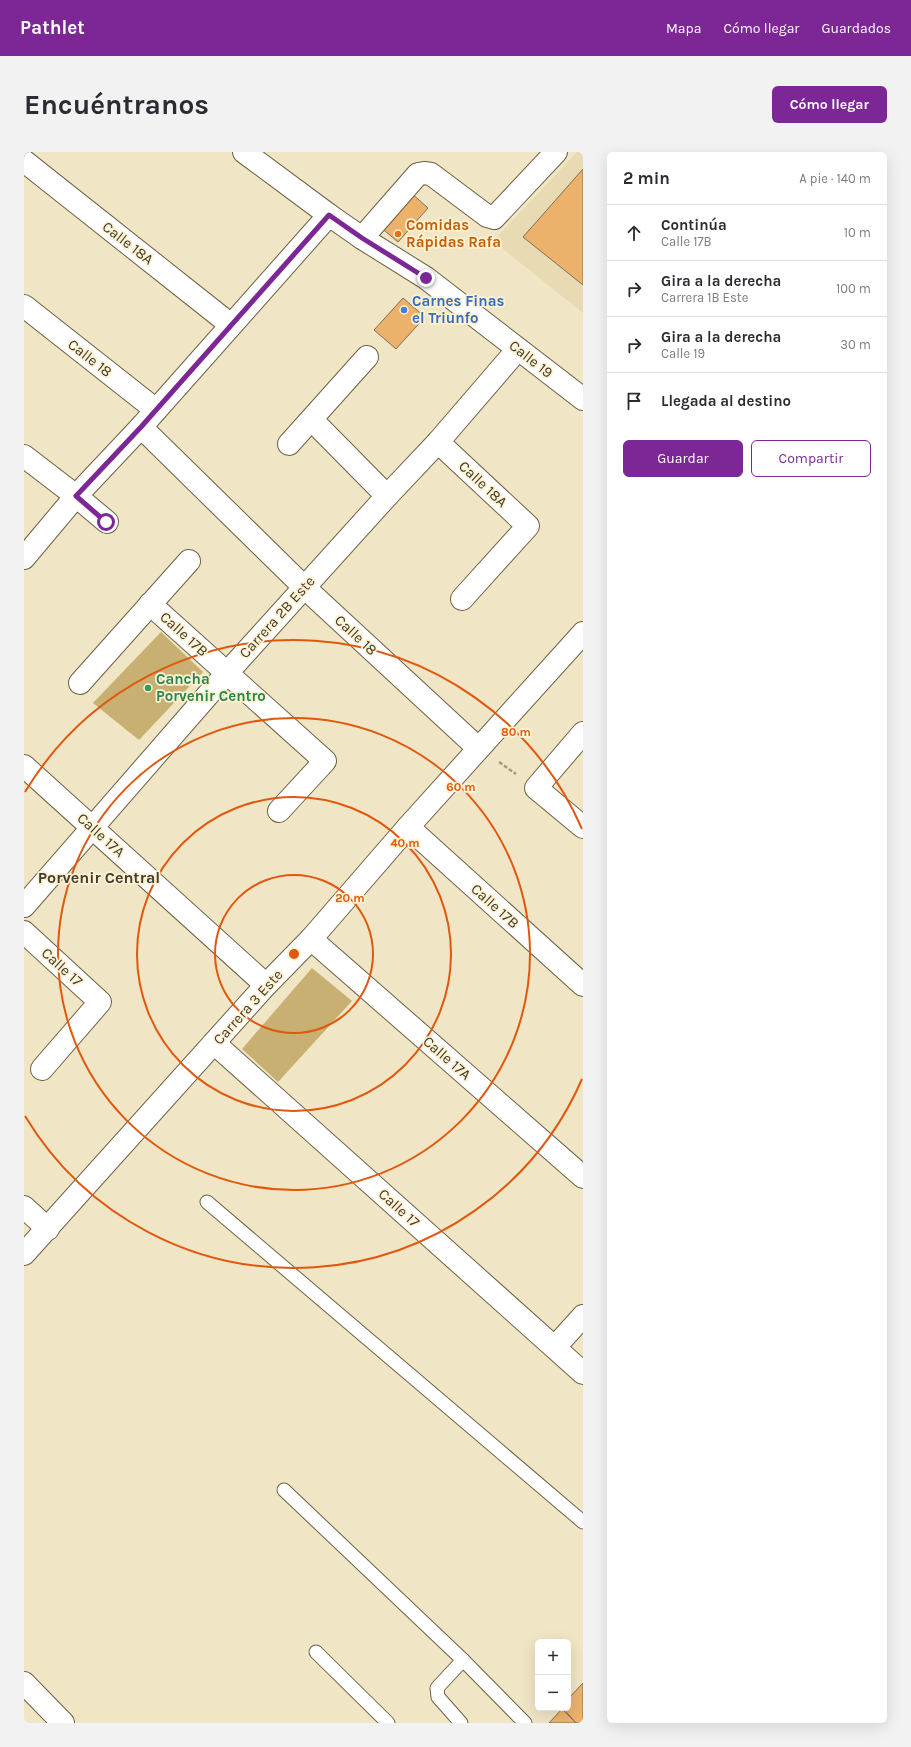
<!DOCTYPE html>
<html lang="es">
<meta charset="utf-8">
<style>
:root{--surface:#fff;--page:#f2f2f3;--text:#2b2b33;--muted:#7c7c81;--line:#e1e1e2;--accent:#7c2795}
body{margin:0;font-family:Karla,sans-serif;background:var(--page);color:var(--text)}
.controls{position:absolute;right:12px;bottom:12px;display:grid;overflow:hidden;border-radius:6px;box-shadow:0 4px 16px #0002}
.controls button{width:36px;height:36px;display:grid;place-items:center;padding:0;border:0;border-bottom:1px solid var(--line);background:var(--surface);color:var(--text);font:20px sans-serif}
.stop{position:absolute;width:12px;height:12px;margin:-9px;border:3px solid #7c2795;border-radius:50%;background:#fff}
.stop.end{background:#7c2795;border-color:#fff;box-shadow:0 1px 4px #0008}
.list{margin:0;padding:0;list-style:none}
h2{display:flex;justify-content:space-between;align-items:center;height:52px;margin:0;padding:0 16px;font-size:17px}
h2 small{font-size:13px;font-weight:400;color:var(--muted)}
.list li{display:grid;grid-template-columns:26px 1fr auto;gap:12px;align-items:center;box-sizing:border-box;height:56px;padding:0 16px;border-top:1px solid var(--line)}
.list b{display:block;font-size:15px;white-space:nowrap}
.list p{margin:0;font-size:13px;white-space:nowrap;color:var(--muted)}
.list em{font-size:13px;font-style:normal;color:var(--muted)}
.actions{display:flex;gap:8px;padding:12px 16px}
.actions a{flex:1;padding:9px 0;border:1px solid var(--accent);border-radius:6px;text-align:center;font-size:14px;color:var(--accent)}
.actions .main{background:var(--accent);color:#fff}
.icon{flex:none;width:22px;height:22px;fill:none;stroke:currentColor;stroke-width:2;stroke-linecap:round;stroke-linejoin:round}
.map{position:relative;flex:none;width:559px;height:1571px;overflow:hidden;border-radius:6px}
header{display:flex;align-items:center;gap:24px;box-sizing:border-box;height:56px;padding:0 20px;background:var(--accent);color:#fff}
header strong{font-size:19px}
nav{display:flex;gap:22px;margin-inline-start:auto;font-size:14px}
.intro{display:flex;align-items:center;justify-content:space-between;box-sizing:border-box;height:96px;padding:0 24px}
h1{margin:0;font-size:28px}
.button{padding:10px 18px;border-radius:6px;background:var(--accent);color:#fff;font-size:14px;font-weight:700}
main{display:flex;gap:24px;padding:0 24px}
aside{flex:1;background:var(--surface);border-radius:6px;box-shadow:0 4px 16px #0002}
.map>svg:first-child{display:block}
</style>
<header>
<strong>Pathlet</strong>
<nav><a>Mapa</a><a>Cómo llegar</a><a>Guardados</a></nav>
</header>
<div class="intro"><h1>Encuéntranos</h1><a class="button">Cómo llegar</a></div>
<main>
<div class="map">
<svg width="559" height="1571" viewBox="0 0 559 1571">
<rect width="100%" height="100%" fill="#f0e5c5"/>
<polygon fill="#e8dab3" points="553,0 559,0 559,161 469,89"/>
<g fill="#c7b072">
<polygon points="137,480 179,520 115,588 69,551"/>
<polygon points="288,816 328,849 254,930 218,897"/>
</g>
<g fill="#ecb26c" stroke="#836f57">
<polygon points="559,17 559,133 499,85"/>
<polygon points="386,40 404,56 374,90 355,74"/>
<polygon points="379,146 401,165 372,197 350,178"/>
<polygon points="559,1531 559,1571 552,1571 539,1556 544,1556 544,1547"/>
<polygon points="538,1557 552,1571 525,1571"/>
</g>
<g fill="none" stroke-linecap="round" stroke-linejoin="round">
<defs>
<g id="service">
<polyline points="183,1050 559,1370"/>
<polyline points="260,1338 439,1508 501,1571"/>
<polyline points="292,1500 364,1571"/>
<polyline points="437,1571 414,1545 413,1536 439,1508"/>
</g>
<g id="minor">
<polyline points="220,0 305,63 338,86 402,126 559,247"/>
<polyline points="0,9 207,173"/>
<polyline points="338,86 394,22 400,21 407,22 463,64 470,66 532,0"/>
<polyline points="0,154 132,258"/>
<polyline points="288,268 363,344"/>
<polyline points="117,275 280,435 454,596"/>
<polyline points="414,290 504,374 438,447"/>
<polyline points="265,292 343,205"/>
<polyline points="0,304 52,344 83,370"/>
<polyline points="0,406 52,344 117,275 305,63"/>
<polyline points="126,452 301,609 255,659"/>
<polyline points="56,531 165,409"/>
<polyline points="559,581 512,636 559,675"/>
<polyline points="0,614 242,833"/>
<polyline points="384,675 559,833"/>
<polyline points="0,754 203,521 363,344 414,290 494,197"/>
<polyline points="0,780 76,850 18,917"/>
<polyline points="287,787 559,1025"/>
<polyline points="190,891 559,1221"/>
<polyline points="0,1055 24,1077"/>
<polyline points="0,1102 242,833 287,787 384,675 559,481"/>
<polyline points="531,1195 559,1164"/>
<polyline points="0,1531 39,1571"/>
</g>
</defs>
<use href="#service" stroke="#6c6145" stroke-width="15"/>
<use href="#minor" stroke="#6c6145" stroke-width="24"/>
<polyline stroke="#a29a82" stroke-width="2.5" stroke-dasharray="4 2" stroke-linecap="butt" points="475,610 492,622"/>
<use href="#service" stroke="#fff" stroke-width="13"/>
<use href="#minor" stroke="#fff" stroke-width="22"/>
</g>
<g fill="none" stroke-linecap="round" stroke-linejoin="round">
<polyline stroke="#7c2795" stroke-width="5" points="82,370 52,344 117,275 305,63 338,86 402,126"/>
</g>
<g fill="none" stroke="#e0580e" stroke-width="2">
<circle cx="270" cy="802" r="79"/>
<circle cx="270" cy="802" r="157"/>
<circle cx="270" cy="802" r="236"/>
<path d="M558 927A314 314 0 0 1 1 964M1 640A314 314 0 0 1 558 677"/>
</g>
<circle fill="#e8710a" stroke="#fef2d2" stroke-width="1.5" cx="374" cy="82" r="4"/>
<circle fill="#3f7fe0" stroke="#fef2d2" stroke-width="1.5" cx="380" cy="158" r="4"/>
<circle fill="#2e9e5b" stroke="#fef2d2" stroke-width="1.5" cx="124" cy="536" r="4"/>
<g text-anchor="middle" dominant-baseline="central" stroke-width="3.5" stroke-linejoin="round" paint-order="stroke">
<g font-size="15" font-weight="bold" fill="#c56008" stroke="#fef2d2" text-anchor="start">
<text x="382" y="73">Comidas<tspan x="382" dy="17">Rápidas Rafa</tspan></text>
</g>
<g font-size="15" fill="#413c2f" stroke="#fef2d2">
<text transform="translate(104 91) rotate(38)">Calle 18A</text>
<text transform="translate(66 206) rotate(38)">Calle 18</text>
<text transform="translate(507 207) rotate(38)">Calle 19</text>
<text transform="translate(459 332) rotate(43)">Calle 18A</text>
<text transform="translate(253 465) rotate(-48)">Carrera 2B Este</text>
<text transform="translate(160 482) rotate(42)">Calle 17B</text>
<text transform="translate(332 483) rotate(43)">Calle 18</text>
<text transform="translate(77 683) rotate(42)">Calle 17A</text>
<text transform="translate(471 754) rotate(42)">Calle 17B</text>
<text transform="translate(38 815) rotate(42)">Calle 17</text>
<text transform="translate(224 855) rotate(-48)">Carrera 3 Este</text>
<text transform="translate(423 906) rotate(41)">Calle 17A</text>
<text transform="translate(375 1056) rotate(42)">Calle 17</text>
</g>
<g font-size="15" font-weight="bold" fill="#366cbe" stroke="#fef2d2" text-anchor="start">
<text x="388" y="149">Carnes Finas<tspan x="388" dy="17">el Triunfo</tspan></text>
</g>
<g font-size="15" font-weight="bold" fill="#27864d" stroke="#fef2d2" text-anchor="start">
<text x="132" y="527">Cancha<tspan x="132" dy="17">Porvenir Centro</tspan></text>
</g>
<g font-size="16" font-weight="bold" fill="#413c2f" stroke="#fef2d2">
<text x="75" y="725">Porvenir Central</text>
</g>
</g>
<circle cx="270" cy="802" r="6" fill="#e0580e" stroke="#fef2d2" stroke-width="2"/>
<g font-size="12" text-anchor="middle" font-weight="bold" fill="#e0580e" stroke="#fef2d2" stroke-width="3.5" stroke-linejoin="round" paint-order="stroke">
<text x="492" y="584">80 m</text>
<text x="437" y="639">60 m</text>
<text x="381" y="695">40 m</text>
<text x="326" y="750">20 m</text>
</g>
</svg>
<div class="controls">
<button>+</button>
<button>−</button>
</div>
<div class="stop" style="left:82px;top:370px"></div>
<div class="stop end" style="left:402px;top:126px"></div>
</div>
<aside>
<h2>2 min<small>A pie · 140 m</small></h2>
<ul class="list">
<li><svg class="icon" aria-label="ahead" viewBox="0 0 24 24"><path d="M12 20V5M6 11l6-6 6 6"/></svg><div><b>Continúa</b><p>Calle 17B</p></div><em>10 m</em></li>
<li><svg class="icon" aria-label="right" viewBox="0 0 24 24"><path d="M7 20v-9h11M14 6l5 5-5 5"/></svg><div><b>Gira a la derecha</b><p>Carrera 1B Este</p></div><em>100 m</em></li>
<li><svg class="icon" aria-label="right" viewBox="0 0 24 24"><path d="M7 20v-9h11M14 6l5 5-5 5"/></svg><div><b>Gira a la derecha</b><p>Calle 19</p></div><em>30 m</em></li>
<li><svg class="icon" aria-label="arrive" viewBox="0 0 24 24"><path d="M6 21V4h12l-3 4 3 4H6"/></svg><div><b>Llegada al destino</b></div></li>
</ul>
<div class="actions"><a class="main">Guardar</a><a>Compartir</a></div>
</aside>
</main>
